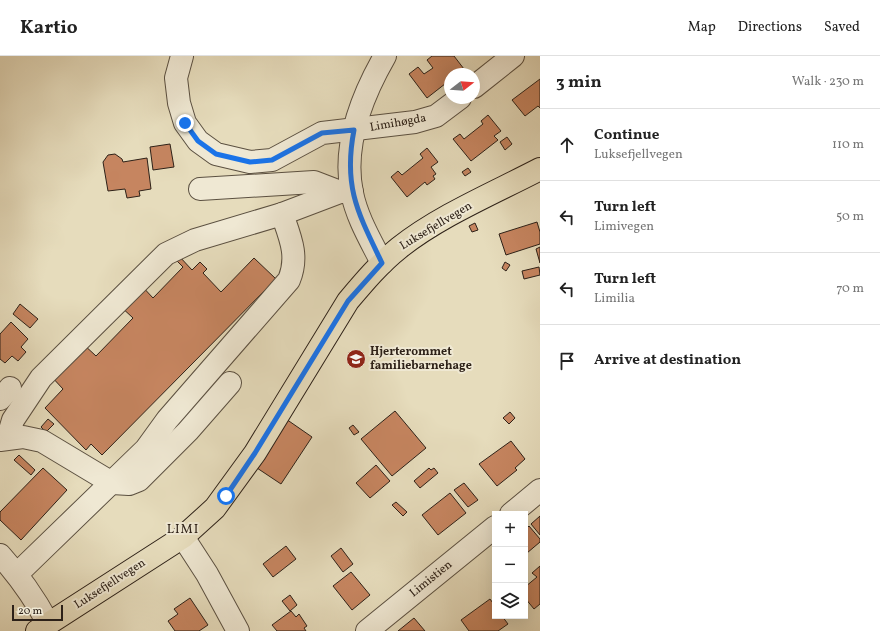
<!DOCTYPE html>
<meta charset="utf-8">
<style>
:root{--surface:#fff;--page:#f2f2f2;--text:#222;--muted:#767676;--line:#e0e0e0}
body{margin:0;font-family:Vollkorn,serif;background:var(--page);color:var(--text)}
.controls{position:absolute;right:12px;bottom:12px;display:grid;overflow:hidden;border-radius:0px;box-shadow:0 4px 16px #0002}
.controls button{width:36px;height:36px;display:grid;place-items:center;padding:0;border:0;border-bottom:1px solid var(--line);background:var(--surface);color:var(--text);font:20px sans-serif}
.compass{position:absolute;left:444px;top:12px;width:36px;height:36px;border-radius:50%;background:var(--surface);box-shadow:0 4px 16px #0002;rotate:73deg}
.scale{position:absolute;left:12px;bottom:10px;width:51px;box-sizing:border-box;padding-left:4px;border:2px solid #2d2118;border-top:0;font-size:11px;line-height:14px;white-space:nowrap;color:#2d2118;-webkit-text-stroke:3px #efe8d3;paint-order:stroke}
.stop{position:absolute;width:12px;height:12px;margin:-9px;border:3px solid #1a73e8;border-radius:50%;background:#fff}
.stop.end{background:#1a73e8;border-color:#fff;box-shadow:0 1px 4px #0008}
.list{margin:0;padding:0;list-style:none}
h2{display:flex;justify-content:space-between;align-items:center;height:52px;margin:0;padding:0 16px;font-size:17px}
h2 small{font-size:13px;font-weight:400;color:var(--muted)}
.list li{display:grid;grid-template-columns:26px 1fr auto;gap:12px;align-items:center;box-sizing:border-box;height:72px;padding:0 16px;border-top:1px solid var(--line)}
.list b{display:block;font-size:15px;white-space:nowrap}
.list p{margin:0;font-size:13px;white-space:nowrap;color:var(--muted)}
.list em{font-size:13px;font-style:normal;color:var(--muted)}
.icon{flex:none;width:22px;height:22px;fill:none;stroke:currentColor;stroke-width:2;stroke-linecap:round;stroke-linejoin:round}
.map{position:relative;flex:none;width:540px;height:575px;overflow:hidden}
header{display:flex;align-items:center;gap:24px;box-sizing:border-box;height:56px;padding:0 20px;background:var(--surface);border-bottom:1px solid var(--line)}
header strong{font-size:19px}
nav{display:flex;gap:22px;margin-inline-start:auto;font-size:14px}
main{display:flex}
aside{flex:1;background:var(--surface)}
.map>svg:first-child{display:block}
</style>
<header>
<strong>Kartio</strong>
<nav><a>Map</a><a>Directions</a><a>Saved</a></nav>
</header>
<main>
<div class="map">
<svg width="540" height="575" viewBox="0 0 540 575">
<rect width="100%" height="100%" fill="#e6dcbc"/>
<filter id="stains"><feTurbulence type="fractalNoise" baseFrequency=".005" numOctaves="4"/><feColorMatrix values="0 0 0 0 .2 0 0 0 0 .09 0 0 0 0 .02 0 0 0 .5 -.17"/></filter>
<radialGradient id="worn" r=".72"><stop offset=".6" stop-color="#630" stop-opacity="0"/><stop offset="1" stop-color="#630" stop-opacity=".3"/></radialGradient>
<g fill="#c68560" stroke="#2d2118">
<polygon points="432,0 454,0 464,13 458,18 450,18 450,24 427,42 409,18 418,11 424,18 433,12 427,4"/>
<polygon points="540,23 540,52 538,50 525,60 512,44"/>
<polygon points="488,59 501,75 494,80 498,84 471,105 453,83 460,78 464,83 483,68 481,65"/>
<polygon points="507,81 512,88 505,94 500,86"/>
<polygon points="170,88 174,111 153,114 150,91"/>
<polygon points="427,92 438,106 431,111 436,118 433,120 435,123 427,129 425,126 407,141 391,121 398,115 402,119 423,102 420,98"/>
<polygon points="115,98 122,103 123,106 147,102 151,133 139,135 140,140 127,142 125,133 108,135 103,106 108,99"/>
<polygon points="468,112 471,116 465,120 462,116"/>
<polygon points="537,166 540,176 540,188 506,199 499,178"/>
<polygon points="475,167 478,174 472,176 469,170"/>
<polygon points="540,191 540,207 536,193"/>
<polygon points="179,200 192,214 200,206 207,213 203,217 221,236 254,202 276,223 102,399 91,388 86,394 45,352 63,333 50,319 82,287 96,300 133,262 119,249 140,228 153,242 183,211 175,203"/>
<polygon points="505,206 510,209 506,215 502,212"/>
<polygon points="539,211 540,219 524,223 522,215"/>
<polygon points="20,248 38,263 30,272 13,258"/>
<polygon points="11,266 28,283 21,291 26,296 18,305 12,300 5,307 0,303 0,278"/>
<polygon points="395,355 426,392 392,420 361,383"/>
<polygon points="510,356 515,362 509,368 503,362"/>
<polygon points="48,363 54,368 46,376 41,371"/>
<polygon points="286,363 312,381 281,428 254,410"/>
<polygon points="353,369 359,376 354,379 349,372"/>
<polygon points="511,385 525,403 515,412 517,414 497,430 479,408"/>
<polygon points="19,399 35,414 31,419 14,404"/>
<polygon points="376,409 390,425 370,442 356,427"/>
<polygon points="43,412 67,434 21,484 0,464 0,456"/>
<polygon points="429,412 431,414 434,412 438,417 420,432 414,425"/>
<polygon points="464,427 478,444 468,451 454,434"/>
<polygon points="450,437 466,457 438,479 422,459"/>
<polygon points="396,446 407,456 403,460 392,449"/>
<polygon points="540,460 540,479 531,468"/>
<polygon points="529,470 540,483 540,486 527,497 525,494 525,474"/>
<polygon points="286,490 296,503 273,521 263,508"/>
<polygon points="341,492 353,508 343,516 331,500"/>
<polygon points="540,510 540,548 534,553 525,542 525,531 537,521 532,517"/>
<polygon points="351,516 370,539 352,554 333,530"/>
<polygon points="290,539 297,549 290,555 282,545"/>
<polygon points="190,542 208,569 199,575 175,575 168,565 178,558 174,553"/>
<polygon points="490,543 495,550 495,560 502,560 508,568 498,575 469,575 461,564"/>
<polygon points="291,555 296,561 299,558 307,570 304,572 306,575 277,575 272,569"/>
<polygon points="414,562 425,575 398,575"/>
</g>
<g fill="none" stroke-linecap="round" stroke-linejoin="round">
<defs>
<g id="minor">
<polyline points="182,0 176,22 179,47 185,67 198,85 216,98 250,106 272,104 322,77 415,66 436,60 460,42"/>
<polyline points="474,31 513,0"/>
<polyline points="200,133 314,126 340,136"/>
<path d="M 382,207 C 371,185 357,162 352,137 C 342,89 362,40 385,0"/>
<polyline points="0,343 10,332"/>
<polyline points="8,381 13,364 41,322 166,198 195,184 282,158 340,136 352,136"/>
<polyline points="0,384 23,381 42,385 112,427 129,428 139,424 188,375 230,327"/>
<polyline points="511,458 540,434"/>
<polyline points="183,481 207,518 238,575"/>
<path d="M 0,499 C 19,520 35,543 48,567"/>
<path d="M 17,518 L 146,393 L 167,364 L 289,224 C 299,200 290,181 282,158"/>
<polyline points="367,575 495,471"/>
</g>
<path id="major" d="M 37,575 L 183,481 L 215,452 L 255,397 L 348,245 C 364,226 380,207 399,192 C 439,160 494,137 540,113"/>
</defs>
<use href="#minor" stroke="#5b5041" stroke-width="24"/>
<use href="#major" stroke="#2d2118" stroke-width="24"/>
<use href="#minor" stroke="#efe8d3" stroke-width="22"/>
<use href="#major" stroke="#e6dcbc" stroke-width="22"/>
</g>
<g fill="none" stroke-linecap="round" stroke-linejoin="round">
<path stroke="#1a73e8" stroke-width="5" d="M 185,67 L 198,85 L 216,98 L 250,106 L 272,104 L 322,77 L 354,74 C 343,131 358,157 382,207 L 348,245 L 255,397 L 226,440"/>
</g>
<defs>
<symbol id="school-disc" viewBox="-11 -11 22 22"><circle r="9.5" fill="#8f2418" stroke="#efe8d3"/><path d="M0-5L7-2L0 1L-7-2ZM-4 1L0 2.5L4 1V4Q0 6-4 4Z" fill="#fff"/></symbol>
</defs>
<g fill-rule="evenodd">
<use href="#school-disc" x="345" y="292" width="22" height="22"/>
</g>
<g text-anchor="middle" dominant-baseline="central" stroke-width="4" stroke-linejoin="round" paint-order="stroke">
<g font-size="12" fill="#2d2118" stroke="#efe8d3">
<text transform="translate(398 67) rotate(-10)">Limihøgda</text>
<text transform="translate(436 170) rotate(-31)">Luksefjellvegen</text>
<text transform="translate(431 523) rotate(-39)">Limistien</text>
<text transform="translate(110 528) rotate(-33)">Luksefjellvegen</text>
</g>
<g font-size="12" font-weight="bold" fill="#2d2118" stroke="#efe8d3" text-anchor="start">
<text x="370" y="296">Hjerterommet<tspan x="370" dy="14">familiebarnehage</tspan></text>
</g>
<g font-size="13" letter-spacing="1" fill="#2d2118" stroke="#efe8d3">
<text x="183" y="474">LIMI</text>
</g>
</g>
<rect width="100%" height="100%" filter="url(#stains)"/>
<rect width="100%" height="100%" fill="url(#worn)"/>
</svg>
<div class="controls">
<button>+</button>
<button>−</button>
<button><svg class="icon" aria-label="layers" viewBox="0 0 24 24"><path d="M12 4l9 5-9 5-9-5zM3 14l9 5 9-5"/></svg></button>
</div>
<svg class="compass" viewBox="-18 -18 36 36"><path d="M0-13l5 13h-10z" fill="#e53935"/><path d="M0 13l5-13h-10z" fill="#767676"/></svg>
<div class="scale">20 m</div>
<div class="stop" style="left:226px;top:440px"></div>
<div class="stop end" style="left:185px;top:67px"></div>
</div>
<aside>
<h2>3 min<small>Walk · 230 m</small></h2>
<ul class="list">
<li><svg class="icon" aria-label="ahead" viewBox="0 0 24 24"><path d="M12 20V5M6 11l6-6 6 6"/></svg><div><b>Continue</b><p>Luksefjellvegen</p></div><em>110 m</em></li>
<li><svg class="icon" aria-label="left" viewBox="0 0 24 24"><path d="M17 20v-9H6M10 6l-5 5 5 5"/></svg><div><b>Turn left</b><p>Limivegen</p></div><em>50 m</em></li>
<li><svg class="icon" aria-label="left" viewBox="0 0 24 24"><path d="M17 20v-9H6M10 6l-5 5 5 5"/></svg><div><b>Turn left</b><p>Limilia</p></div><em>70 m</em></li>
<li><svg class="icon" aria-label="arrive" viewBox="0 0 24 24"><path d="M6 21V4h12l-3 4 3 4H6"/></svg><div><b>Arrive at destination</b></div></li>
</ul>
</aside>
</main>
